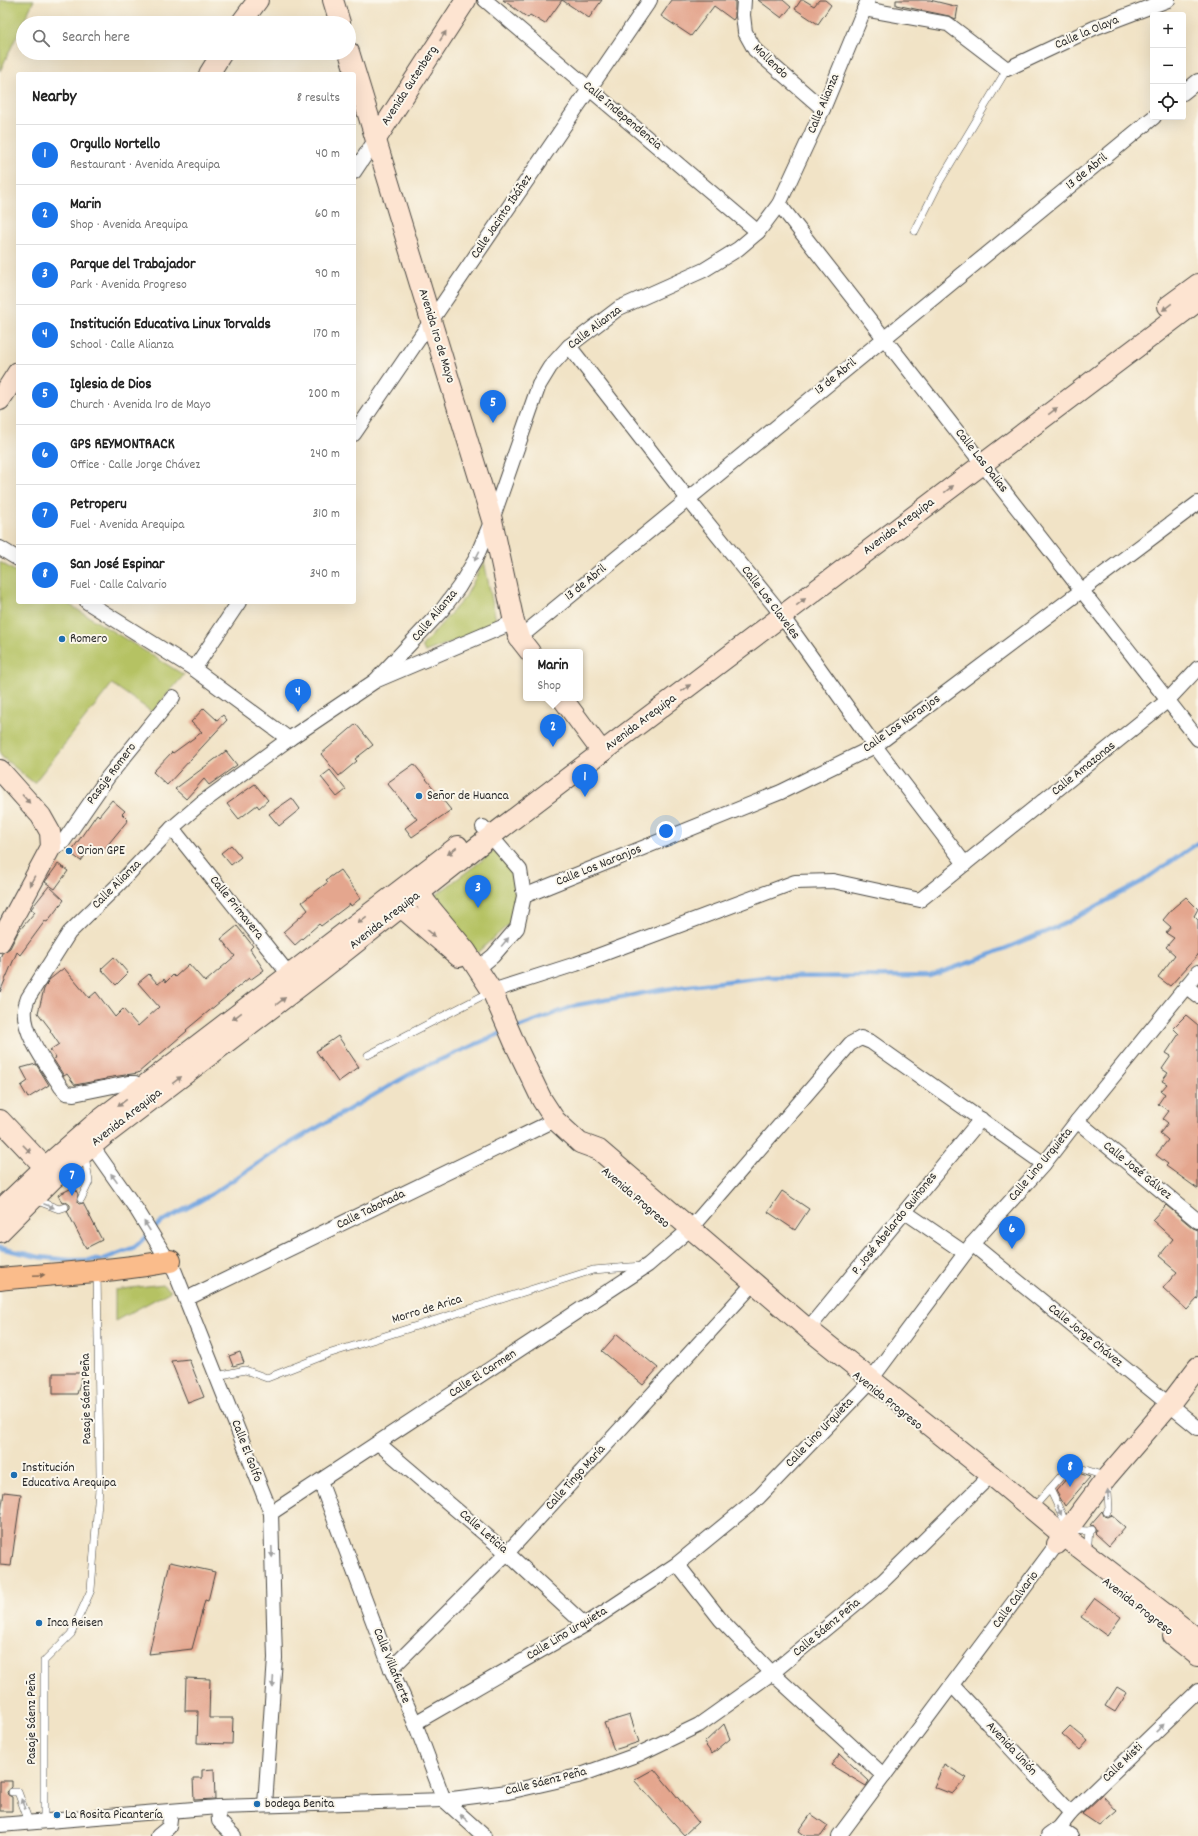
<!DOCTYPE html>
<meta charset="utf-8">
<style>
:root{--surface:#fff;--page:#f6f6f6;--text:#222;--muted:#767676;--line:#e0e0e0;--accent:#1a73e8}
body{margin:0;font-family:Dekko,sans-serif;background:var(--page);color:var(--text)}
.controls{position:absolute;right:12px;top:12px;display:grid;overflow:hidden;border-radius:4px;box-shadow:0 4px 16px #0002}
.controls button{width:36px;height:36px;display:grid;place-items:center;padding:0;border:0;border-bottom:1px solid var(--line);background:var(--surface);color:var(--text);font:20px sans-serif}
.you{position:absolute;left:666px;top:831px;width:14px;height:14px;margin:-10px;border:3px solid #fff;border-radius:50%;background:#1a73e8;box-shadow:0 0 0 6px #1a73e833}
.badge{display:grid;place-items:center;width:26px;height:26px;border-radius:50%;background:var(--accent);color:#fff;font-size:13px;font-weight:700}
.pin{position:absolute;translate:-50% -33px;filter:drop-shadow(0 1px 2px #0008)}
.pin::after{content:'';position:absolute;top:21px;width:14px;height:12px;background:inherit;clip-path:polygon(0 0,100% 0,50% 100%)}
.popup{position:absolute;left:523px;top:649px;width:60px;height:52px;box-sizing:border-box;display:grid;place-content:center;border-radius:4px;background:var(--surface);filter:drop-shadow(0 1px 3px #0005);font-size:13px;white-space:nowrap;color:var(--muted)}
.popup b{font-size:15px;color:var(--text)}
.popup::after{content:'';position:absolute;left:50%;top:100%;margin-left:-8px;border:8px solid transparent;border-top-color:var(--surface)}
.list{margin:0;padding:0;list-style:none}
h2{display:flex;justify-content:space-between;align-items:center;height:52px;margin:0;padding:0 16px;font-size:17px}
h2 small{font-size:13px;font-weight:400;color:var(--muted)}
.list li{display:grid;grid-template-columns:26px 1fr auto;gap:12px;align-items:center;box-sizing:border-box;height:60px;padding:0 16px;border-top:1px solid var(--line)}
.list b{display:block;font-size:15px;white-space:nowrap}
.list p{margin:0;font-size:13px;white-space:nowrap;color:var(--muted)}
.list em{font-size:13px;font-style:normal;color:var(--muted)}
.icon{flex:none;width:22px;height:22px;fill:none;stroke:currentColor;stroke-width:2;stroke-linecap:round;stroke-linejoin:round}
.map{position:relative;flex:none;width:1198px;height:1836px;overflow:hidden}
.search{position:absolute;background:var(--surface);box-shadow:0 4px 16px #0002;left:16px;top:16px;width:340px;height:44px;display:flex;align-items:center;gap:10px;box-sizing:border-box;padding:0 14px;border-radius:22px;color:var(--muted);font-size:15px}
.panel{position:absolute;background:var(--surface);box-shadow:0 4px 16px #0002;left:16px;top:72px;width:340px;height:532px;border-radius:4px}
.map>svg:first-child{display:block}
</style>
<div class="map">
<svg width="1198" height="1836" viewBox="0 0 1198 1836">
<rect width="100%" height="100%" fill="#fbf7ec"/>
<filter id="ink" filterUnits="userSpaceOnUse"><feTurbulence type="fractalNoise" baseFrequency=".025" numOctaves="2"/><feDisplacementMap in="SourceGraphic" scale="8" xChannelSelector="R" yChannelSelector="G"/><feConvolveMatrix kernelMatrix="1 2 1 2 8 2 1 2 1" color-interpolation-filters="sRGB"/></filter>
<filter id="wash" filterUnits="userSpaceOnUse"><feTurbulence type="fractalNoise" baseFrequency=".012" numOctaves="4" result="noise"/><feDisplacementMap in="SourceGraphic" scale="16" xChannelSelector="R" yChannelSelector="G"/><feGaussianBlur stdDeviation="0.9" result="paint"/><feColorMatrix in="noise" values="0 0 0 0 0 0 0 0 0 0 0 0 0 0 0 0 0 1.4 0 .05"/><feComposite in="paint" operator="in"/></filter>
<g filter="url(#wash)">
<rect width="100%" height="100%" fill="#f1e3c6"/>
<g fill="#b5c264" stroke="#707648">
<polygon points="0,0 34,0 0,71"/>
<polygon points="484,561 497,625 425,652 422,646 466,596"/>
<polygon points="0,562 18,573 18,602 65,602 184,675 152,712 112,684 34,783 2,757 0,753"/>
<polygon points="497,849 509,868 517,895 516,918 477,953 432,898"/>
<polygon points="163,1284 171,1291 115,1321 115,1290"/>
</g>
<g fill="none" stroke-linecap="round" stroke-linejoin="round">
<g stroke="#74a6e0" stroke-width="4.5">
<polyline points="513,1029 577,1005 666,989 712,983 765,977 930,976 977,960 1062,925 1141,882 1198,843"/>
<polyline points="0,1248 39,1257 70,1260 101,1260 135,1247 160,1223 212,1194 275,1152 419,1069 504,1032"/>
</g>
</g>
<g id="blocks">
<g fill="#e4a68e">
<polygon points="503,0 602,0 589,18 562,0 545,24 530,15 528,18"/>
<polygon points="672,0 735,0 735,17 733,20 714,6 691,36 661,16"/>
<polygon points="758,0 783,0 791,7 782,18"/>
<polygon points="801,0 804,0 814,6 819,0 825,0 831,5 818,24 795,9"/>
<polygon points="896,0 930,0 958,7 956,19 949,16 896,5"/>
<polygon points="204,708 217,720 223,715 227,720 167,785 153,772 172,752 173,753 202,732 191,722"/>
<polygon points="356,724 373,745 355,759 357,761 339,776 321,754"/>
<polygon points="226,751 237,765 209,785 204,779 186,799 175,789"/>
<polygon points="414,764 451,810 412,837 405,828 417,819 387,783"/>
<polygon points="330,770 346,790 337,797 321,777"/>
<polygon points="255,784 268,800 259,808 257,805 239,819 227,804"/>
<polygon points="292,798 300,809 279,826 269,814"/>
<polygon points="112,800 125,811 122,814 128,820 101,853 92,846 81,861 70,853 97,814 99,816"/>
<polygon points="231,845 241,857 231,865 221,853"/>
<polygon points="58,864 68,871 55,889 45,882"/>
<polygon points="340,870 361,898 351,906 350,904 321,926 319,924 295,945 283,932 308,910 302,902 328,882 326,880"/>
<polygon points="49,886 64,900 47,922 45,921 20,955 17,952 0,992 0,958 2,953 10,948 18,932 35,912 31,909"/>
<polygon points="1186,897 1198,909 1194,916 1198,920 1198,955 1170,986 1158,977 1175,955 1166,947 1174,938 1166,933 1171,927 1163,920 1173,908"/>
<polygon points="237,926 253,946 250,949 264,970 250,980 249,978 186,1030 187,1031 138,1073 106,1078 106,1079 75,1085 67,1074 64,1076 53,1059 56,1058 50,1050 59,1044 50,1031 51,1030 38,1013 44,989 49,980 64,968 89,998 96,992 115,1017 123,1009 138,1026 159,1007 138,983 149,974 158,984 164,979 166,982 173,975 175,977 189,964 205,982 235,956 221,939"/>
<polygon points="114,957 128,973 116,985 101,969"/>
<polygon points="1186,1015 1198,1025 1198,1189 1166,1166 1168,1164 1156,1155 1168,1140 1160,1133 1168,1123 1163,1119 1169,1111 1158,1104 1165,1094 1161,1091 1167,1084 1162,1081 1168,1073 1162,1069 1171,1056 1166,1053 1179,1034 1173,1028"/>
<polygon points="338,1036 359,1067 338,1082 316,1051"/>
<polygon points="36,1064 49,1085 28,1098 21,1086 28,1081 21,1068"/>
<polygon points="74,1187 78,1194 77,1202 79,1204 83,1203 102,1240 86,1248 67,1211 70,1208 70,1205 66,1202 62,1203 58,1195"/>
<polygon points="782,1191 809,1209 795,1230 768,1212"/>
<polygon points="1166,1205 1193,1228 1198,1230 1198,1298 1187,1310 1163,1288 1177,1272 1165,1262 1166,1260 1160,1255 1173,1239 1152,1220"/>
<polygon points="617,1334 658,1368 643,1385 602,1351"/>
<polygon points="240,1352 244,1363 233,1366 229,1356"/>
<polygon points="189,1359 204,1397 188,1403 171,1361"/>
<polygon points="53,1373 83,1373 77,1394 53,1394"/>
<polygon points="1073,1471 1090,1477 1065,1506 1056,1491"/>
<polygon points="4,1492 21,1494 11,1566 0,1565 0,1519"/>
<polygon points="1102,1511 1104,1516 1107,1517 1111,1515 1125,1527 1109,1546 1095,1533 1096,1530 1094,1526 1090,1525"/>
<polygon points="170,1562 215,1572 208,1601 205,1600 192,1649 149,1654"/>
<polygon points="1095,1598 1121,1617 1107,1636 1081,1617"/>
<polygon points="186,1678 210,1679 209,1718 233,1718 232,1744 197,1743 198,1711 185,1711"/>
<polygon points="1117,1687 1127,1693 1115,1712 1105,1706"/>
<polygon points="630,1715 639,1742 614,1750 604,1723"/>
<polygon points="724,1724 730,1739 712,1754 704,1743"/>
<polygon points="1070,1726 1088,1741 1080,1750 1062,1734"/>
<polygon points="840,1754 869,1781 866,1786 831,1765"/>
<polygon points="944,1764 967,1778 952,1794 934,1787"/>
<polygon points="214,1769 215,1799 194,1800 193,1778 202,1778 202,1770"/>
<polygon points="654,1769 698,1822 684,1835 634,1780"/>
<polygon points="0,1781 12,1781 12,1787 7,1792 8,1795 12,1797 12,1811 0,1811"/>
<polygon points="1102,1795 1117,1811 1100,1826 1082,1814"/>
<polygon points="811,1814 828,1826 821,1836 806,1836 799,1831"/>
</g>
</g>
</g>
<g filter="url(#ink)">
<use href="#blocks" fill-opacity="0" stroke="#494742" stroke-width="1"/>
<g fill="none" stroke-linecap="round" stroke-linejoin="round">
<defs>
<g id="lane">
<polyline points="915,231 940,181 1007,69"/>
<polyline points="368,1055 490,992"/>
<polyline points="81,1199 89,1182 85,1155"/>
<polyline points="35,1200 59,1209 65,1207"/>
<polyline points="217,1376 245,1370 267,1378 328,1354 593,1270 642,1266"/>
<polyline points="1050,1489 1069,1530 1089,1531 1091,1530"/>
<polyline points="1032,1509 1071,1465 1107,1477 1109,1509 1107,1512"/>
<polyline points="1087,1552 1089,1531"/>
<polyline points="12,1792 18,1792 29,1822"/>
<polyline points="44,1821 44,1661 71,1634 91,1590 100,1476 97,1272"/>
</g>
<g id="street">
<polyline points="485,0 758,232"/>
<polyline points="744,0 743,15 745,32 755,50 823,109"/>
<polyline points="864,9 948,24 1007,69 1094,28 1168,0"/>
<polyline points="1183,93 1198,81"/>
<polyline points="354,172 376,139"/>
<polyline points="779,204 1198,739"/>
<polyline points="569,346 688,499 774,605 875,746 965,864"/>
<polyline points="354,434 650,0"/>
<polyline points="0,548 18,559"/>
<polyline points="87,602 194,669 289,739"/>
<polyline points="519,638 1154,117"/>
<polyline points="194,669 239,602"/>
<polyline points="375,681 442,610 459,587 475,560 492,520 539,385 550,367 569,346 619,308 704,270 738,249 758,232 779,204 823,109 868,0"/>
<polyline points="172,828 295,982"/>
<polyline points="51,847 57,846 63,842 108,777 173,697"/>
<polyline points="524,896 781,792 875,746 1198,503"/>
<polyline points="477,969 493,956 517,928 524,896 520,870 483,827"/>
<polyline points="1186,986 1198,996"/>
<polyline points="492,991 576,964 795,882 833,881 920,900 1167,701 1198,668"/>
<path d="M 142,1087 L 135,1083 L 128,1083 L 74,1094 L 66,1093 L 61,1087 C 48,1066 22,1034 25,1009 C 25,1006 27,1001 28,998 L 69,933 L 118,885 L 172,828 L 200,804 L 289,739 L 375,681 L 514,622"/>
<polyline points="1077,1121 1198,1221"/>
<polyline points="87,1139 137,1210 175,1272 271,1513 275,1658 265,1805"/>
<polyline points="905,1212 965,1253"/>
<polyline points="972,1244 1198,1428"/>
<polyline points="186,1299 555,1120"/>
<polyline points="808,1329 981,1119"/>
<polyline points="378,1443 507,1553 585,1625"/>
<polyline points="320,1481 391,1669 415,1723 444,1800 484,1836"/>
<polyline points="271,1513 648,1265 690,1229 850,1044 861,1038 871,1042 1044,1164"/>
<polyline points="677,1564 721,1620 772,1673 884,1776"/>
<polyline points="391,1669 507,1553 755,1282"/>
<polyline points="952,1685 1071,1813"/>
<polyline points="415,1723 585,1625 677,1564 759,1497 867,1385 972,1244 1044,1164 1077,1121 1198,972"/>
<polyline points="218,1807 219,1821 234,1836"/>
<polyline points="0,1825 218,1807 444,1800 508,1792 578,1776 639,1754 699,1725 772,1673 883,1581 991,1475"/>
<polyline points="1059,1828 1071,1836"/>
<polyline points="158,1836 169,1827 171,1811"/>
<polyline points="839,1836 1057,1544"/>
<polyline points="1048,1836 1059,1828 1071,1813 1198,1691"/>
</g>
<g id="secondary">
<polyline points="333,0 340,23"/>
<polyline points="241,23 258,0"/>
<polyline points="349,52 492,520 514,622 519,638 530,652"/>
<polyline points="209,74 222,53"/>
<polyline points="376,139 466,0"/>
<polyline points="1168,306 1198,284"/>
<polyline points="0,400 18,372"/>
<polyline points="562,698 602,752"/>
<polyline points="0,770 41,816 50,832 51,847 0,942"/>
<polyline points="413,882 427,904 466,951 492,991 515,1044 542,1100 555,1120 580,1143 599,1150 808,1329 991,1475 1064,1536 1198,1639"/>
<polyline points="394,897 402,908 459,957"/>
<polyline points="0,1120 54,1177"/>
<polyline points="0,1210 45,1167 94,1124 458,846"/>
<polyline points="0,1232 54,1178 104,1136 320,971 491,836 1198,301"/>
<polyline points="1057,1544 1107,1477 1169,1405 1198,1367"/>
<polyline points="1173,1636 1198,1656"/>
</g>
<path id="primary" d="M 0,1279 C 57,1273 113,1272 170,1261"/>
</defs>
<use href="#lane" stroke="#494742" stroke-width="8"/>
<use href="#street" stroke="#494742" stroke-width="16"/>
<use href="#secondary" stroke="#494742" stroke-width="22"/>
<use href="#primary" stroke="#494742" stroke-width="24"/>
<use href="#lane" stroke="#fff" stroke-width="7"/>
<use href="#street" stroke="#fff" stroke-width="14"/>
<use href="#secondary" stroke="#fde4d1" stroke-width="20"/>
<use href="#primary" stroke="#fabc8b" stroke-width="22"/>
</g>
<defs><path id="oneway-solid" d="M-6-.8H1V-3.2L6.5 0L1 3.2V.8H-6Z"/></defs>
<g fill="#94887e">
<use href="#oneway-solid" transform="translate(443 36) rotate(-57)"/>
<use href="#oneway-solid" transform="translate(1167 307) rotate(143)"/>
<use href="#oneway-solid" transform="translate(1053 411) rotate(-37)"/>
<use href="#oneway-solid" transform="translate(949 489) rotate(-37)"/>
<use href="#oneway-solid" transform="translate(801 602) rotate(-37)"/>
<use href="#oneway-solid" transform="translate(686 688) rotate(-37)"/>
<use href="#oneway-solid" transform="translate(26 799) rotate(48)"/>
<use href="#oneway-solid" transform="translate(452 851) rotate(143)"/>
<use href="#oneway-solid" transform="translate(32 881) rotate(118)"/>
<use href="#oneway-solid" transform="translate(362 920) rotate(142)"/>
<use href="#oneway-solid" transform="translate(431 933) rotate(41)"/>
<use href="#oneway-solid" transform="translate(281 1001) rotate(-37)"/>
<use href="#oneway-solid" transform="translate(237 1016) rotate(143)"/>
<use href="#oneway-solid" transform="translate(177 1080) rotate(-37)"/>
<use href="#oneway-solid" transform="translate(122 1103) rotate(143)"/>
<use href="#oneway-solid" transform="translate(27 1149) rotate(46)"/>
</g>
<g fill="#a0a0a0">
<use href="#oneway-solid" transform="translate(477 556) rotate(117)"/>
<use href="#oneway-solid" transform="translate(505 942) rotate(-50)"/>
<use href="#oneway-solid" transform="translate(114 1178) rotate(-125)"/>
<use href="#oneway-solid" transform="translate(49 1206) rotate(21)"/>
<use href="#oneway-solid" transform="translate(147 1226) rotate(-123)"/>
<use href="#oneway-solid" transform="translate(1108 1495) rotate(-94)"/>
<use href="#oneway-solid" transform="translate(1059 1510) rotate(65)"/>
<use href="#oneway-solid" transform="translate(272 1552) rotate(88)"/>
<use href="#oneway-solid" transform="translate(273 1682) rotate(94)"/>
<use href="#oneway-solid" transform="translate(1160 1728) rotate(-44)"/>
<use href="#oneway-solid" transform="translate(23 1804) rotate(-110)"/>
<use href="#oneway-solid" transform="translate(464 1818) rotate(-138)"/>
</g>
<use fill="#886c56" href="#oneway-solid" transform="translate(39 1275) rotate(-3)"/>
</g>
<g fill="#1f6fb2" stroke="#fbf7ec" stroke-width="1.5">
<circle cx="62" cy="639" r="4"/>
<circle cx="419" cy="796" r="4"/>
<circle cx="69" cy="851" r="4"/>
<circle cx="14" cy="1475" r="4"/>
<circle cx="39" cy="1623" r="4"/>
<circle cx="257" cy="1804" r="4"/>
<circle cx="57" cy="1815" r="4"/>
</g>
<g text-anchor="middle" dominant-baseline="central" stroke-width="4" stroke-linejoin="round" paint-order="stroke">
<g font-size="13" fill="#2b2b2b" stroke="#fbf7ec">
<text transform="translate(1087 33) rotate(-23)">Calle la Olaya</text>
<text transform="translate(770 62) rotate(44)">Mollendo</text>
<text transform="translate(410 86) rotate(-57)">Avenida Gutenberg</text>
<text transform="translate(824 104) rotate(-67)">Calle Alianza</text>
<text transform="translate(622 116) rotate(40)">Calle Independencia</text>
<text transform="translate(1087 172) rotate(-39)">13 de Abril</text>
<text transform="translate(502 217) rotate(-56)">Calle Jacinto Ibáñez</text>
<text transform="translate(595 328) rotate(-37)">Calle Alianza</text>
<text transform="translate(436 336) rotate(73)">Avenida 1ro de Mayo</text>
<text transform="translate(836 377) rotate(-39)">13 de Abril</text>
<text transform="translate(981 461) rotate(52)">Calle Las Dalias</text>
<text transform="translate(899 527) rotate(-37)">Avenida Arequipa</text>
<text transform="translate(586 583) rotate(-39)">13 de Abril</text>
<text transform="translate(770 603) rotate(53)">Calle Los Claveles</text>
<text transform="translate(435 616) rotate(-50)">Calle Alianza</text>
<text transform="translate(641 723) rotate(-37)">Avenida Arequipa</text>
<text transform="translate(902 724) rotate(-35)">Calle Los Naranjos</text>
<text transform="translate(1084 769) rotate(-39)">Calle Amazonas</text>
<text transform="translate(112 774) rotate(-53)">Pasaje Romero</text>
<text transform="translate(599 866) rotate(-22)">Calle Los Naranjos</text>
<text transform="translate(117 885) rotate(-45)">Calle Alianza</text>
<text transform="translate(236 908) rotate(51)">Calle Primavera</text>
<text transform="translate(385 921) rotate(-38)">Avenida Arequipa</text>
<text transform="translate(127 1118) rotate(-38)">Avenida Arequipa</text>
<text transform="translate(1041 1165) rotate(-50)">Calle Lino Urquieta</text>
<text transform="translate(1137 1171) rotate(39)">Calle José Gálvez</text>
<text transform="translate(635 1198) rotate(41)">Avenida Progreso</text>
<text transform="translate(371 1210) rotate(-26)">Calle Tabohada</text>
<text transform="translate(895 1224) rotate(-51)">P. José Abelardo Quiñones</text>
<text transform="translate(427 1310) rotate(-17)">Morro de Arica</text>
<text transform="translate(1085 1336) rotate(39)">Calle Jorge Chávez</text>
<text transform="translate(483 1374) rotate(-33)">Calle El Carmen</text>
<text transform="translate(87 1399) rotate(-91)">Pasaje Sáenz Peña</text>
<text transform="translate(887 1401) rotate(39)">Avenida Progreso</text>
<text transform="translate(820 1433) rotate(-46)">Calle Lino Urquieta</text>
<text transform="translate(246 1451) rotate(69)">Calle El Golfo</text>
<text transform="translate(576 1478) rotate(-48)">Calle Tingo María</text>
<text transform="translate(483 1532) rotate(41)">Calle Leticia</text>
<text transform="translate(1016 1600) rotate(-53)">Calle Calvario</text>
<text transform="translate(1137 1607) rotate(38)">Avenida Progreso</text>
<text transform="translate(827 1628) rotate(-40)">Calle Sáenz Peña</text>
<text transform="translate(567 1634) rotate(-31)">Calle Lino Urquieta</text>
<text transform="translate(391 1666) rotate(68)">Calle Villafuerte</text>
<text transform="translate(32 1719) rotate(-90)">Pasaje Sáenz Peña</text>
<text transform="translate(1011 1749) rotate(47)">Avenida Unión</text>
<text transform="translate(1123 1763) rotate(-44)">Calle Misti</text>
<text transform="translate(546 1782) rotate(-14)">Calle Sáenz Peña</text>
</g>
<g font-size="13" fill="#2b2b2b" stroke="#fbf7ec" text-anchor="start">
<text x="70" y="639">Romero</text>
<text x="427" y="796">Señor de Huanca</text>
<text x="77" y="851">Orion GPE</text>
<text x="22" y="1468">Institución<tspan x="22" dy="15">Educativa Arequipa</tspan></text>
<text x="47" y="1623">Inca Reisen</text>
<text x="265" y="1804">bodega Benita</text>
<text x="65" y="1815">La Rosita Picantería</text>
</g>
</g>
</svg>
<div class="controls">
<button>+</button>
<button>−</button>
<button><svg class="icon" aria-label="locate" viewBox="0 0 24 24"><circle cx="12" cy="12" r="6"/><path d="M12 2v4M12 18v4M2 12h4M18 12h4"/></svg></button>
</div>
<div class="you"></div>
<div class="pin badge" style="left:585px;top:797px">1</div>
<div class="pin badge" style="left:553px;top:747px">2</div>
<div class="popup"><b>Marin</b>Shop</div>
<div class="pin badge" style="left:478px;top:908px">3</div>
<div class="pin badge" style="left:298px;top:712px">4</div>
<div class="pin badge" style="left:493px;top:423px">5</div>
<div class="pin badge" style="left:1012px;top:1249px">6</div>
<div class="pin badge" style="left:72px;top:1196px">7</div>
<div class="pin badge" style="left:1070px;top:1487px">8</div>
<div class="search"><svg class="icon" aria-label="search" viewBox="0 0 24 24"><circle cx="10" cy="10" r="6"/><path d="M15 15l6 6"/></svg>Search here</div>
<section class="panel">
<h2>Nearby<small>8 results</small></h2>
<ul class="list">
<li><span class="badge">1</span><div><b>Orgullo Nortello</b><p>Restaurant · Avenida Arequipa</p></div><em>40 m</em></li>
<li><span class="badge">2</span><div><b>Marin</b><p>Shop · Avenida Arequipa</p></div><em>60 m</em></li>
<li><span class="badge">3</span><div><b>Parque del Trabajador</b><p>Park · Avenida Progreso</p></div><em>90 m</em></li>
<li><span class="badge">4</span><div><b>Institución Educativa Linux Torvalds</b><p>School · Calle Alianza</p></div><em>170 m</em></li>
<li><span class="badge">5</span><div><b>Iglesia de Dios</b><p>Church · Avenida 1ro de Mayo</p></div><em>200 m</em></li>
<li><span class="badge">6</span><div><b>GPS REYMONTRACK</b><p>Office · Calle Jorge Chávez</p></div><em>240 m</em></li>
<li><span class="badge">7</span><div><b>Petroperu</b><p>Fuel · Avenida Arequipa</p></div><em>310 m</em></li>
<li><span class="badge">8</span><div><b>San José Espinar</b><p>Fuel · Calle Calvario</p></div><em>340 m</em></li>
</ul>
</section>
</div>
